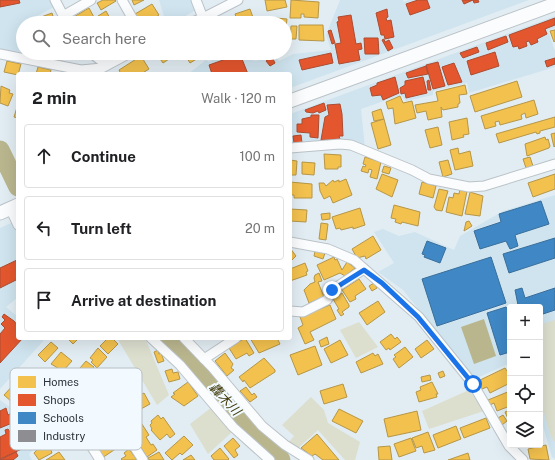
<!DOCTYPE html>
<meta charset="utf-8">
<style>
:root{--surface:#fff;--page:#f6f6f6;--text:#202124;--muted:#757577;--line:#e0e0e0}
body{margin:0;font-family:"Public Sans","Noto Sans JP",sans-serif;background:var(--page);color:var(--text)}
.controls{position:absolute;right:12px;bottom:12px;display:grid;overflow:hidden;border-radius:4px;box-shadow:0 4px 16px #0002}
.controls button{width:36px;height:36px;display:grid;place-items:center;padding:0;border:0;border-bottom:1px solid var(--line);background:var(--surface);color:var(--text);font:20px sans-serif}
.stop{position:absolute;width:12px;height:12px;margin:-9px;border:3px solid #1a73e8;border-radius:50%;background:#fff}
.stop.end{background:#1a73e8;border-color:#fff;box-shadow:0 1px 4px #0008}
.list{margin:0;padding:0;list-style:none}
h2{display:flex;justify-content:space-between;align-items:center;height:52px;margin:0;padding:0 16px;font-size:17px}
h2 small{font-size:13px;font-weight:400;color:var(--muted)}
.list li{display:grid;grid-template-columns:26px 1fr auto;gap:12px;align-items:center;box-sizing:border-box;height:64px;margin:0 8px 8px;padding:0 8px;border:1px solid var(--line);border-radius:4px}
.list b{display:block;font-size:15px;white-space:nowrap}
.list em{font-size:13px;font-style:normal;color:var(--muted)}
.icon{flex:none;width:22px;height:22px;fill:none;stroke:currentColor;stroke-width:2;stroke-linecap:round;stroke-linejoin:round}
.map{position:relative;flex:none;width:555px;height:460px;overflow:hidden}
.search{position:absolute;background:var(--surface);box-shadow:0 4px 16px #0002;left:16px;top:16px;width:276px;height:44px;display:flex;align-items:center;gap:10px;box-sizing:border-box;padding:0 14px;border-radius:22px;color:var(--muted);font-size:15px}
.panel{position:absolute;background:var(--surface);box-shadow:0 4px 16px #0002;left:16px;top:72px;width:276px;height:268px;border-radius:4px}
.map>svg:first-child{display:block}
</style>
<div class="map">
<svg width="555" height="460" viewBox="0 0 555 460">
<rect width="100%" height="100%" fill="#e2edf3"/>
<g fill="#cfe4ef">
<polygon points="0,0 50,0 54,7 28,21 29,23 23,23 23,52 0,50"/>
<polygon points="159,0 192,0 196,10 173,23 166,23"/>
<polygon points="340,0 403,0 404,2 408,0 529,0 290,88 290,74 188,74 206,60 209,62 223,53 243,53 246,58 256,61 273,53 279,61 293,54 331,50 326,35"/>
<polygon points="555,16 555,28 548,31 555,51 555,67 469,93 467,83 433,91 433,95 406,101 401,95 361,109 365,148 290,146 290,114"/>
<polygon points="555,195 555,459 552,457 540,416 540,307 510,307 510,363 475,379 403,290 378,272 394,263 374,232 383,229 399,236 415,232 454,250 460,236 503,211"/>
<polygon points="13,222 18,230 18,297 6,307 18,317 18,338 42,338 44,340 0,389 0,228"/>
<polygon points="0,400 8,406 36,417 49,432 29,454 32,460 0,460"/>
</g>
<g fill="#dcdece">
<polygon points="555,320 555,442 551,437 540,399 540,325"/>
<polygon points="359,322 378,347 356,358 340,330"/>
<polygon points="117,338 145,338 169,395 157,405"/>
<polygon points="469,390 484,411 429,429 422,411"/>
<polygon points="311,397 324,410 328,423 360,442 355,460 345,460 318,430 297,449 288,443 294,436 282,425"/>
<polygon points="212,407 232,432 208,454 190,424"/>
</g>
<polygon fill="#b9b68e" points="484,319 496,356 474,364 461,327"/>
<g fill="#f2c14e" stroke="#b69647">
<polygon points="103,0 115,0 116,1 101,10 97,3"/>
<polygon points="132,0 144,0 134,5"/>
<polygon points="265,0 285,0 287,7 267,11"/>
<polygon points="291,0 319,2 318,18 304,17 304,14 301,14 301,18 290,18"/>
<polygon points="152,4 159,15 147,23 141,23 135,14"/>
<polygon points="89,8 95,19 87,23 75,23 72,18"/>
<polygon points="250,9 255,23 235,23 235,21 237,20 235,14"/>
<polygon points="106,11 112,22 102,23 98,16"/>
<polygon points="52,13 55,23 34,23 33,20"/>
<polygon points="276,18 287,19 285,37 285,23 276,23"/>
<polygon points="225,19 228,23 212,23 217,22"/>
<polygon points="299,25 323,25 324,41 299,40"/>
<polygon points="291,26 297,26 296,39 290,39"/>
<polygon points="555,30 555,41 554,42 550,31"/>
<polygon points="39,53 74,53 76,56 71,59 69,56 62,60 60,58 56,60 41,57"/>
<polygon points="156,53 178,53 163,63"/>
<polygon points="184,53 202,53 203,55 190,63"/>
<polygon points="141,56 149,69 141,74 121,74 119,70"/>
<polygon points="7,61 21,64 18,75 4,72"/>
<polygon points="38,67 51,70 50,74 36,74"/>
<polygon points="517,81 522,97 475,112 470,96"/>
<polygon points="465,85 467,94 459,95 460,103 458,104 458,107 443,110 441,107 442,117 428,120 426,111 417,113 415,105 438,101 436,92"/>
<polygon points="1,86 10,90 9,93 13,94 8,106 0,103"/>
<polygon points="400,96 403,103 412,101 416,118 395,124 393,108 388,109 386,102"/>
<polygon points="534,100 538,114 526,118 525,113 521,115 522,119 500,125 499,121 495,122 496,126 485,129 481,116"/>
<polygon points="18,104 18,118 14,117"/>
<polygon points="381,109 384,119 374,121 372,112"/>
<polygon points="555,117 555,127 540,131 540,133 537,134 536,132 499,143 496,134"/>
<polygon points="467,118 469,134 463,135 464,137 452,140 449,122"/>
<polygon points="384,119 391,145 378,149 371,123"/>
<polygon points="438,127 442,145 430,148 425,130"/>
<polygon points="555,133 555,146 554,147 551,134"/>
<polygon points="545,137 546,140 548,139 550,146 549,148 527,156 525,144"/>
<polygon points="458,148 459,154 470,151 473,166 455,170 450,150"/>
<polygon points="324,154 341,155 341,167 338,167 338,169 325,169"/>
<polygon points="365,157 381,162 377,179 370,177 372,170 369,169 368,173 361,171 363,166 365,167 366,165 363,164"/>
<polygon points="530,157 533,166 526,168 523,159"/>
<polygon points="290,160 297,161 296,175 290,175"/>
<polygon points="448,160 452,174 443,177 439,162"/>
<polygon points="302,162 315,163 314,175 302,174"/>
<polygon points="384,166 391,168 389,174 382,172"/>
<polygon points="382,174 398,180 392,197 376,189"/>
<polygon points="555,174 555,189 533,197 528,183"/>
<polygon points="346,179 352,195 333,203 330,196 324,199 320,191 319,183 324,183 326,186 333,180 334,182 339,180 339,182"/>
<polygon points="290,182 312,184 312,198 294,198 294,195 291,195"/>
<polygon points="422,182 436,186 433,198 419,194"/>
<polygon points="439,189 448,191 442,211 436,210 434,207"/>
<polygon points="460,189 467,191 462,216 446,212 449,197 453,198 454,193 459,194"/>
<polygon points="470,192 483,196 480,216 465,214"/>
<polygon points="394,205 420,212 418,226 402,222 401,224 395,222 396,219 391,218"/>
<polygon points="360,208 365,225 353,229 353,227 341,230 340,228 336,229 332,217"/>
<polygon points="290,209 307,210 306,222 290,221"/>
<polygon points="330,213 330,219 322,220 321,214"/>
<polygon points="469,221 472,226 464,231 466,222"/>
<polygon points="321,223 328,224 326,240 319,239"/>
<polygon points="373,236 381,250 366,259 365,256 357,258 352,249"/>
<polygon points="290,248 296,256 290,262"/>
<polygon points="315,251 325,253 323,259 314,256"/>
<polygon points="334,257 335,260 337,259 342,270 347,262 355,268 345,276 340,273 324,280 317,265"/>
<polygon points="305,263 308,271 306,272 307,275 290,281 290,269"/>
<polygon points="319,273 322,281 318,282 324,297 309,303 304,290 310,284 315,282 314,278 315,275"/>
<polygon points="359,279 366,289 355,296 356,299 350,302 342,290"/>
<polygon points="374,283 377,288 372,291 369,286"/>
<polygon points="342,293 349,305 349,307 342,312 344,314 341,316 337,310 339,309 333,299"/>
<polygon points="378,301 385,312 367,325 359,313"/>
<polygon points="330,305 336,319 310,332 314,340 305,344 298,328 303,325 300,317"/>
<polygon points="391,334 395,339 397,337 401,342 390,350 389,348 386,350 380,342"/>
<polygon points="327,337 329,344 321,347 319,341"/>
<polygon points="67,338 79,338 73,344"/>
<polygon points="108,338 112,338 118,344 108,354 100,346"/>
<polygon points="245,338 254,353 249,356 247,353 236,359 229,348"/>
<polygon points="250,338 277,338 280,344 259,353"/>
<polygon points="340,340 348,355 331,363 324,349"/>
<polygon points="427,340 434,349 421,358 415,349"/>
<polygon points="51,342 58,348 45,362 38,355"/>
<polygon points="315,346 322,365 298,375 290,355"/>
<polygon points="405,347 413,357 399,368 393,359 396,357 394,355"/>
<polygon points="98,348 107,357 97,368 91,362 93,360 90,358"/>
<polygon points="158,350 159,354 161,353 164,361 158,363 154,352"/>
<polygon points="61,352 72,361 63,371 51,364"/>
<polygon points="225,353 233,364 231,368 234,370 227,376 215,361"/>
<polygon points="373,353 375,356 378,354 383,364 361,373 356,362"/>
<polygon points="264,358 275,370 275,372 250,388 244,380 243,382 239,377"/>
<polygon points="86,361 94,367 82,382 74,375"/>
<polygon points="505,368 507,371 510,369 510,383 490,393 487,387 482,389 478,381"/>
<polygon points="172,369 173,373 178,372 180,379 169,382 165,371"/>
<polygon points="443,371 445,376 440,378 438,373"/>
<polygon points="430,375 431,380 422,382 421,377"/>
<polygon points="17,381 28,392 23,397 20,394 12,402 4,395"/>
<polygon points="188,382 198,396 184,406 171,397 175,394 173,393"/>
<polygon points="432,382 438,394 436,394 437,397 419,402 416,392 421,390 420,387"/>
<polygon points="343,384 347,397 324,404 320,391"/>
<polygon points="246,387 252,395 254,393 257,397 250,402 240,391"/>
<polygon points="510,391 510,406 497,411 494,403 490,405 488,400"/>
<polygon points="144,393 150,404 132,414 126,403"/>
<polygon points="339,409 363,421 356,433 332,421"/>
<polygon points="510,410 510,423 505,412"/>
<polygon points="417,411 421,430 388,437 384,419"/>
<polygon points="158,415 161,419 163,417 175,434 170,438 167,434 160,440 151,430 152,429 150,425 152,423 151,421"/>
<polygon points="503,415 507,421 502,425 498,418"/>
<polygon points="486,418 490,428 464,438 460,428"/>
<polygon points="140,421 149,435 146,437 151,445 153,444 157,450 147,457 129,429"/>
<polygon points="456,426 461,439 438,448 433,435"/>
<polygon points="428,432 435,450 424,453 422,446 416,448 412,438"/>
<polygon points="317,434 339,460 323,460 315,454 312,456 301,448"/>
<polygon points="50,436 55,442 53,444 55,447 51,450 52,453 39,460 34,453"/>
<polygon points="113,436 114,439 112,440 117,448 102,458 94,445 106,438 107,440"/>
<polygon points="184,436 193,445 182,455 180,453 172,460 165,453"/>
<polygon points="233,438 240,446 235,450 238,455 234,458 224,446"/>
<polygon points="411,438 416,451 399,457 394,444"/>
<polygon points="546,445 549,460 530,459 528,449"/>
<polygon points="390,446 392,460 379,460 378,447"/>
<polygon points="220,448 229,459 228,460 214,460 211,456"/>
<polygon points="129,449 137,460 122,460 121,459 126,456 124,453"/>
<polygon points="59,452 65,460 46,460"/>
<polygon points="159,452 164,460 149,460 148,458"/>
<polygon points="468,453 470,460 448,460"/>
<polygon points="191,455 195,460 183,460"/>
</g>
<g fill="#e4572e" stroke="#ac4c31">
<polygon points="0,0 19,0 20,3 0,7"/>
<polygon points="418,0 427,0 430,8 410,15 406,4"/>
<polygon points="462,0 478,0 479,2 474,3 473,0 464,4"/>
<polygon points="387,9 388,17 386,18 387,21 391,20 394,37 385,39 384,35 381,35 376,13"/>
<polygon points="351,15 356,44 361,43 362,49 358,50 360,60 339,64 335,44 341,43 337,22 339,21 338,17"/>
<polygon points="555,18 555,25 545,29 547,34 537,39 538,42 531,45 529,41 526,42 527,46 519,49 518,46 513,47 509,35"/>
<polygon points="331,30 335,43 332,44 328,31"/>
<polygon points="506,36 508,42 488,50 486,43"/>
<polygon points="364,38 378,38 379,54 365,54"/>
<polygon points="384,39 385,42 389,40 393,48 388,51 382,40"/>
<polygon points="477,47 479,52 463,58 461,55 460,53"/>
<polygon points="495,52 499,66 471,75 467,61"/>
<polygon points="331,53 333,63 302,70 299,60"/>
<polygon points="240,54 248,74 212,74 209,65"/>
<polygon points="272,57 275,63 270,66 266,61"/>
<polygon points="555,58 555,64 547,67 545,61"/>
<polygon points="438,62 445,86 433,89 426,65"/>
<polygon points="454,63 462,82 448,85 442,67"/>
<polygon points="426,66 428,74 408,78 406,73"/>
<polygon points="395,77 399,93 383,100 381,95 372,96 370,88 377,85 377,83"/>
<polygon points="423,77 427,93 406,98 405,93 401,94 400,88 405,85 405,81"/>
<polygon points="429,80 431,90 428,90 427,81"/>
<polygon points="324,103 326,110 319,113 318,111 313,113 306,112 305,110"/>
<polygon points="340,104 342,114 343,136 339,136 340,139 321,140 325,117 329,115 327,105"/>
<polygon points="311,115 319,115 318,138 310,137 310,133 297,132 297,124 302,124 302,119 311,117"/>
<polygon points="301,135 302,143 294,143 293,136"/>
<polygon points="17,260 18,279 0,288 0,268"/>
<polygon points="4,314 14,321 18,326 18,338 23,338 0,363 0,334 5,328 1,324 5,320 2,317"/>
<polygon points="6,408 8,415 13,412 22,419 0,428 0,411"/>
<polygon points="15,425 18,431 16,432 24,448 0,459 0,437 6,434 5,430 8,429 10,432 14,430 12,427"/>
<polygon points="16,452 18,456 13,460 0,460"/>
</g>
<g fill="#3f88c5" stroke="#396e9b">
<polygon points="541,201 549,224 515,235 518,246 510,249 506,241 480,249 474,231 501,222 499,214"/>
<polygon points="555,238 555,258 509,273 503,254"/>
<polygon points="427,241 446,248 440,263 424,257 425,255 422,254"/>
<polygon points="491,257 506,303 437,326 422,279"/>
<polygon points="522,288 525,298 555,288 555,310 540,315 540,307 521,307 520,304 518,305 515,290"/>
<polygon points="506,307 510,313 510,352 500,355 487,313"/>
</g>
<polygon fill="#8d8d92" stroke="#707277" points="206,53 215,53 215,55 208,58"/>
<g fill="none" stroke-linecap="round" stroke-linejoin="round">
<g stroke="#b9b68e" stroke-width="19">
<polyline points="0,150 18,187"/>
<polyline points="169,338 281,460"/>
</g>
<defs>
<g id="street">
<polyline points="55,0 67,23"/>
<polyline points="122,0 135,23"/>
<polyline points="196,0 203,18"/>
<polyline points="63,16 91,0"/>
<polyline points="190,23 203,18 238,0"/>
<polyline points="91,53 107,65"/>
<polyline points="0,54 81,70 102,68 130,53"/>
<polyline points="290,148 340,144 351,145 412,170 429,179 469,187 484,186 555,164"/>
<polyline points="10,208 18,225"/>
<polyline points="290,242 328,249 354,260 402,302 419,317 473,384 509,446 523,460"/>
<polyline points="290,311 303,312 327,300 332,290 364,269"/>
<polyline points="151,338 180,365 233,427 270,460"/>
<polyline points="184,338 212,367 262,426 285,445 309,460"/>
<polyline points="204,359 236,338"/>
<polyline points="67,380 85,396 107,405 143,460"/>
<polyline points="75,420 100,460"/>
</g>
<g id="secondary">
<polyline points="290,101 555,4"/>
<polyline points="0,213 18,205"/>
</g>
</defs>
<use href="#street" stroke="#bbc3c8" stroke-width="11"/>
<use href="#secondary" stroke="#bbc3c8" stroke-width="15"/>
<use href="#street" stroke="#fbfcfd" stroke-width="9"/>
<use href="#secondary" stroke="#fbfcfd" stroke-width="13"/>
</g>
<g fill="none" stroke-linecap="round" stroke-linejoin="round">
<polyline stroke="#1a73e8" stroke-width="5" points="332,290 364,270 382,283 418,317 473,384"/>
</g>
<g text-anchor="middle" dominant-baseline="central" stroke-width="4" stroke-linejoin="round" paint-order="stroke">
<g font-size="13" font-style="italic" fill="#433c0c" stroke="#f2faff">
<text transform="translate(225 399) rotate(47)">轟木川</text>
</g>
</g>
<rect x="10" y="368" width="132" height="82" rx="6" fill="#f2faff" stroke="#b6bec3" stroke-width="1"/>
<rect x="18" y="376" width="18" height="12" fill="#f2c14e"/>
<rect x="18" y="394" width="18" height="12" fill="#e4572e"/>
<rect x="18" y="412" width="18" height="12" fill="#3f88c5"/>
<rect x="18" y="430" width="18" height="12" fill="#8d8d92"/>
<g font-size="11" fill="#2b3338">
<text x="43" y="386">Homes</text>
<text x="43" y="404">Shops</text>
<text x="43" y="422">Schools</text>
<text x="43" y="440">Industry</text>
</g>
</svg>
<div class="controls">
<button>+</button>
<button>−</button>
<button><svg class="icon" aria-label="locate" viewBox="0 0 24 24"><circle cx="12" cy="12" r="6"/><path d="M12 2v4M12 18v4M2 12h4M18 12h4"/></svg></button>
<button><svg class="icon" aria-label="layers" viewBox="0 0 24 24"><path d="M12 4l9 5-9 5-9-5zM3 14l9 5 9-5"/></svg></button>
</div>
<div class="stop" style="left:473px;top:384px"></div>
<div class="stop end" style="left:332px;top:290px"></div>
<div class="search"><svg class="icon" aria-label="search" viewBox="0 0 24 24"><circle cx="10" cy="10" r="6"/><path d="M15 15l6 6"/></svg>Search here</div>
<section class="panel">
<h2>2 min<small>Walk · 120 m</small></h2>
<ul class="list">
<li><svg class="icon" aria-label="ahead" viewBox="0 0 24 24"><path d="M12 20V5M6 11l6-6 6 6"/></svg><div><b>Continue</b></div><em>100 m</em></li>
<li><svg class="icon" aria-label="left" viewBox="0 0 24 24"><path d="M17 20v-9H6M10 6l-5 5 5 5"/></svg><div><b>Turn left</b></div><em>20 m</em></li>
<li><svg class="icon" aria-label="arrive" viewBox="0 0 24 24"><path d="M6 21V4h12l-3 4 3 4H6"/></svg><div><b>Arrive at destination</b></div></li>
</ul>
</section>
</div>
